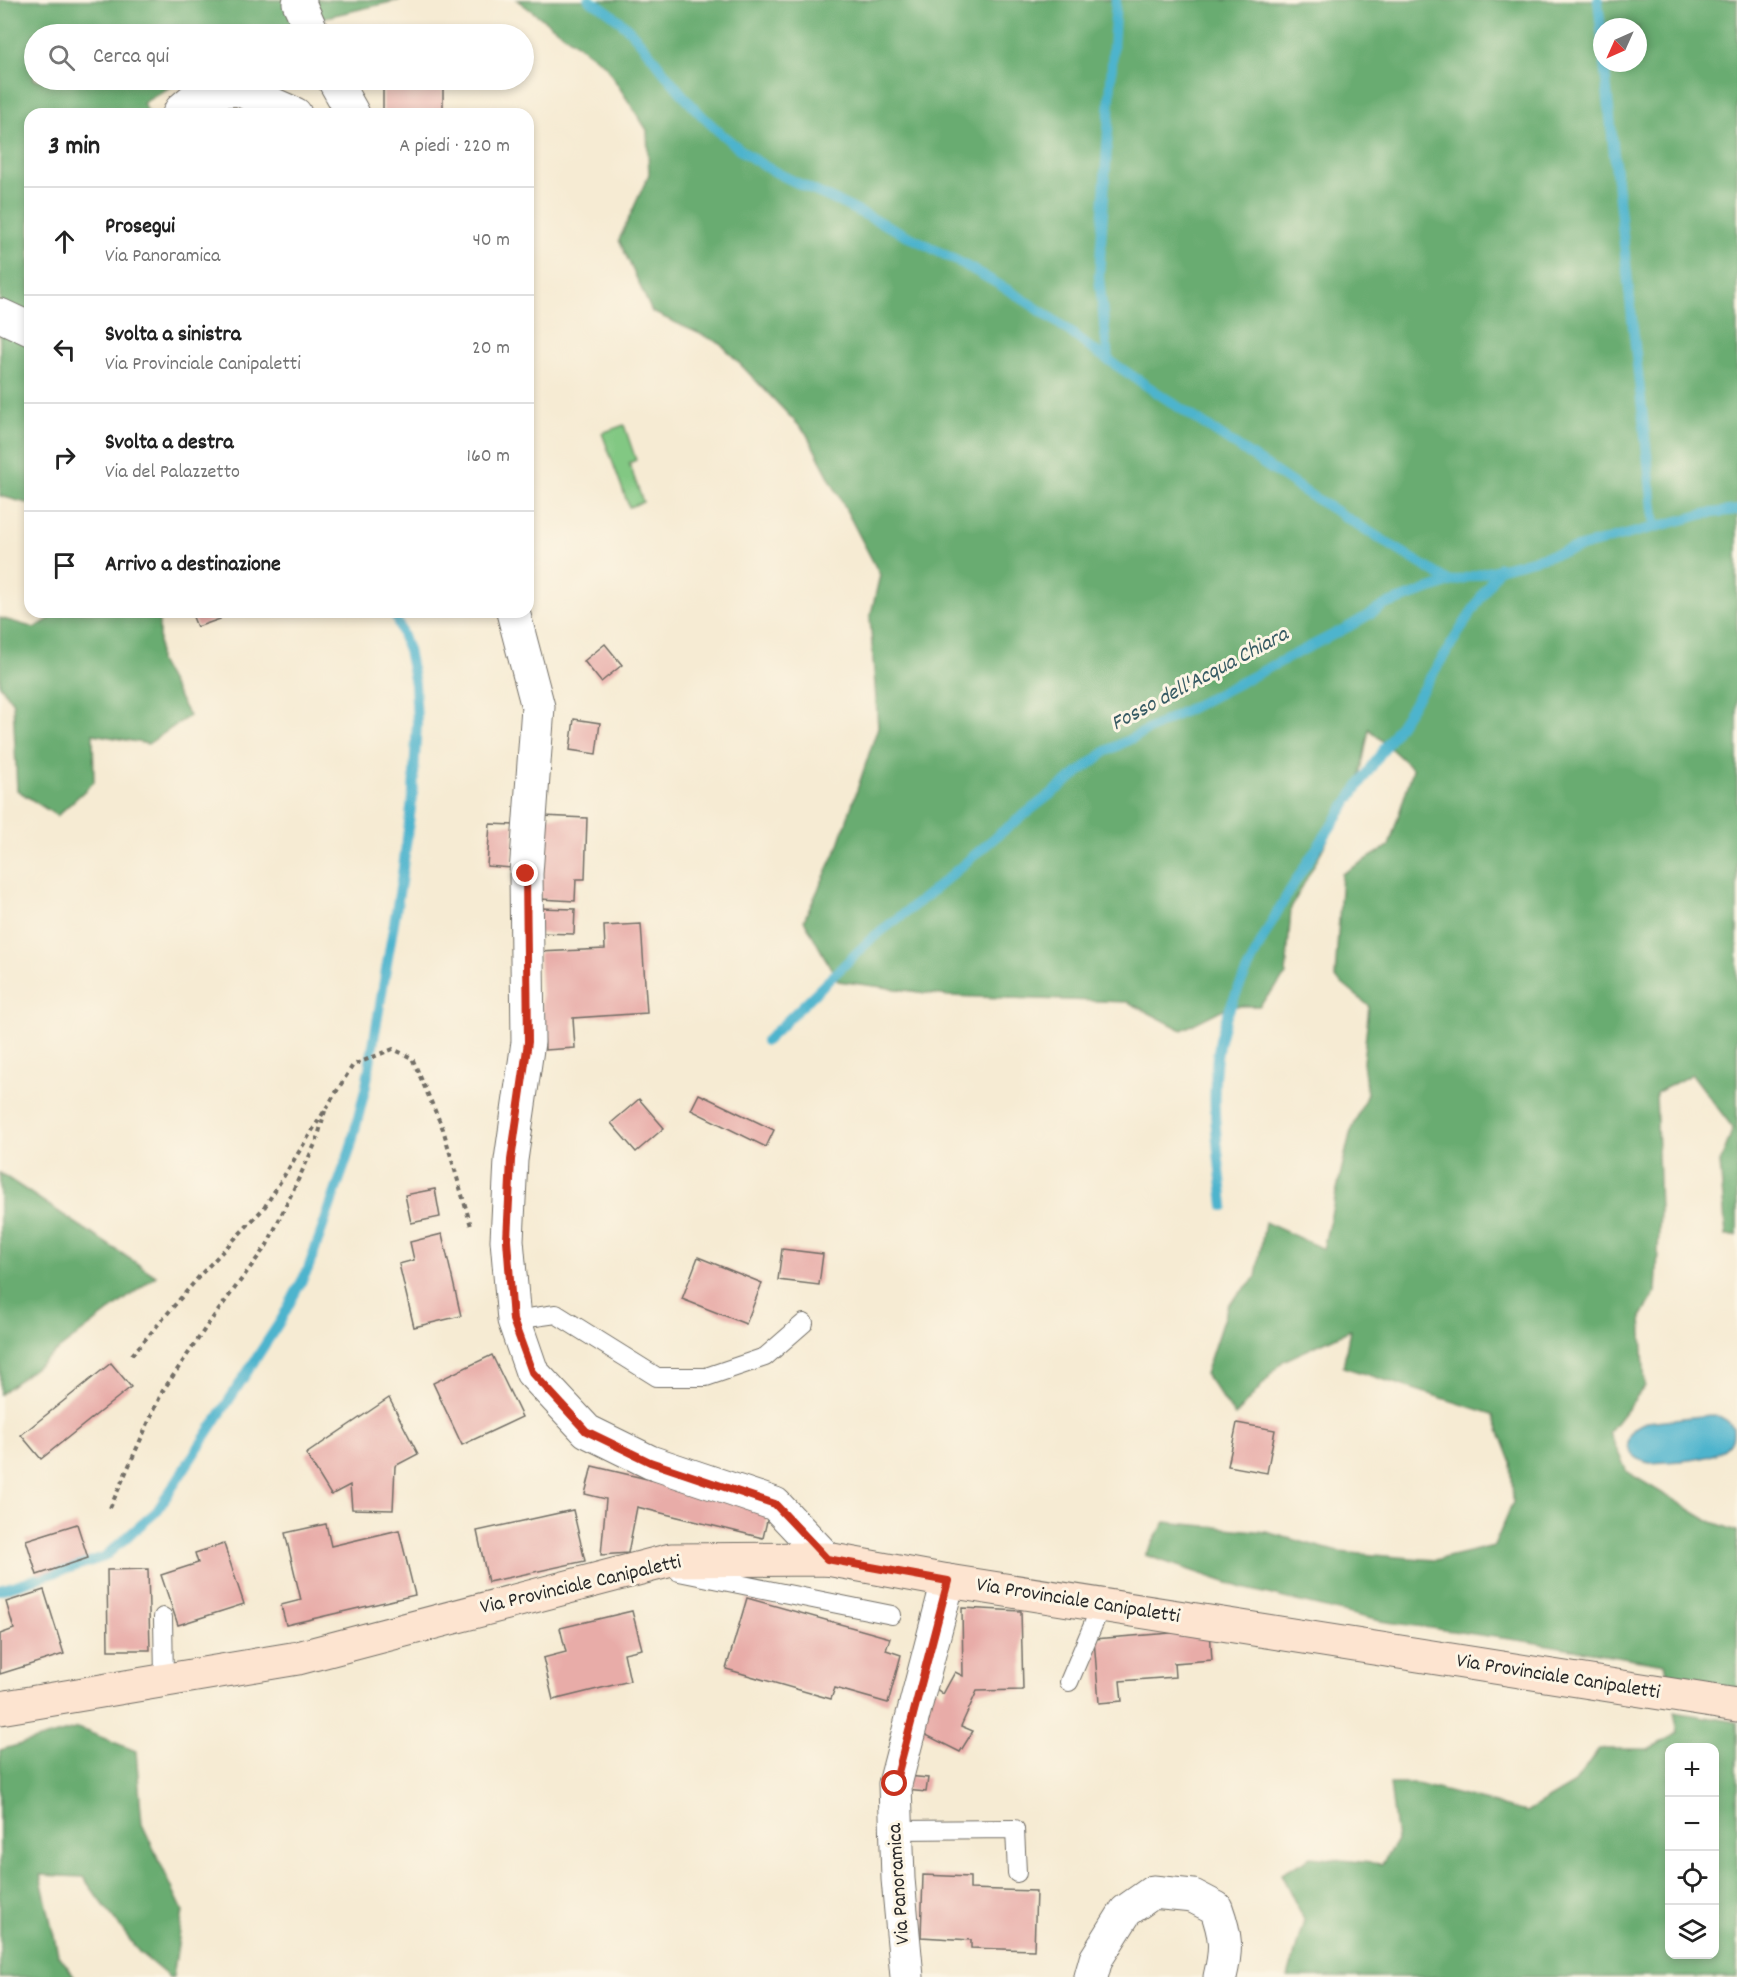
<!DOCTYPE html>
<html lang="it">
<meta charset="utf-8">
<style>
:root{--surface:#fff;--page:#f6f6f6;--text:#222;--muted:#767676;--line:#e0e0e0}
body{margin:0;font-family:Dekko,sans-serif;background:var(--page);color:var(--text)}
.controls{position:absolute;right:18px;bottom:18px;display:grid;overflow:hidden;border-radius:12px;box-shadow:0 3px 9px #0003}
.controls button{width:54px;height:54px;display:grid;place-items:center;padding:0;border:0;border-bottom:2px solid var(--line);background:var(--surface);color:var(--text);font:30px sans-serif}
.compass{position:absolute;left:1593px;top:18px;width:54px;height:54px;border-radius:50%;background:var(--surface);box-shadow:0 3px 9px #0003;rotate:225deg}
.stop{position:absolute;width:18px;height:18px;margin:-14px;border:4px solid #c8321e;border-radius:50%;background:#fff}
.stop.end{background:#c8321e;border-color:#fff;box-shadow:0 2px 6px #0008}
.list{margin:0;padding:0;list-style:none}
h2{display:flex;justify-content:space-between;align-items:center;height:78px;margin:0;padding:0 24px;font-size:26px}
h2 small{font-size:20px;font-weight:400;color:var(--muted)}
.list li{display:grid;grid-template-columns:39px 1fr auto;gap:18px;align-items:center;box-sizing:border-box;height:108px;padding:0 24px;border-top:2px solid var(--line)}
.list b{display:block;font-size:22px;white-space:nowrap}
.list p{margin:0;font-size:20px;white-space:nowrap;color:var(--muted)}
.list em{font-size:20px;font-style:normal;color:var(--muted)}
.icon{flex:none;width:33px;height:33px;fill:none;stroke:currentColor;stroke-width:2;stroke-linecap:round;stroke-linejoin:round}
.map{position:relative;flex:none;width:1737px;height:1977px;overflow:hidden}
.search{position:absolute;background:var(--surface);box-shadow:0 3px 9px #0003;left:24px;top:24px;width:510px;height:66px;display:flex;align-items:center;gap:15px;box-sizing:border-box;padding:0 21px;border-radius:33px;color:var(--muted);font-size:22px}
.panel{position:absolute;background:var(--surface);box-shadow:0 3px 9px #0003;left:24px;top:108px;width:510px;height:510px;border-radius:18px}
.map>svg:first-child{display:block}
</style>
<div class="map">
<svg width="1737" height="1977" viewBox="0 0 1737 1977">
<rect width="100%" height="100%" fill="#fcf5e5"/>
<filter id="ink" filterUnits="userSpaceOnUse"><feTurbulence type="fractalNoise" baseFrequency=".0167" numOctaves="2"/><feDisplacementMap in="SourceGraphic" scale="12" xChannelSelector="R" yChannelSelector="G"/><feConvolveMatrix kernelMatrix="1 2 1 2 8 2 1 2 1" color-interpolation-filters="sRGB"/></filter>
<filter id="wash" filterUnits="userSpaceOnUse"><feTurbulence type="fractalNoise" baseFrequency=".008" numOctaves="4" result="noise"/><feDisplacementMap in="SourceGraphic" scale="24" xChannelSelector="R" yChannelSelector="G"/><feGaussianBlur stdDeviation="1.35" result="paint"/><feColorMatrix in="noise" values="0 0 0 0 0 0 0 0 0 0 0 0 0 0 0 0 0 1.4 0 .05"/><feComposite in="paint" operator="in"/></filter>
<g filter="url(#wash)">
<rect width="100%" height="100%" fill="#f6ebd3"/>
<polygon fill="#82c883" stroke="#567a57" stroke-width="1.5" points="624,425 636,460 629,463 643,502 629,507 602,433"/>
<g fill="#69ac71" stroke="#4a6c4e" stroke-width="1.5" fill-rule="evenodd">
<polygon points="0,0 400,0 261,32 257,34 34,34 34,80 182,80 143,103 149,114 30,114 30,504 0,496"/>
<path d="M 517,0 L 1737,0 L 1737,1236 L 1726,1236 L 1720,1163 L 1733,1128 L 1692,1074 L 1656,1093 L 1660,1211 L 1656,1292 L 1641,1317 L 1645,1386 L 1609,1432 L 1627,1472 L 1707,1520 L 1737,1531 L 1737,1693 L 1669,1680 L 1665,1664 L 1524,1641 L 1380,1621 L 1243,1588 L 1145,1555 L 1165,1522 L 1266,1532 L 1338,1552 L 1435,1560 L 1494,1546 L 1513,1502 L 1511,1461 L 1493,1414 L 1343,1367 L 1350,1330 L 1283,1361 L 1235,1416 L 1205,1374 L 1228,1305 L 1256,1277 L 1265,1222 L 1323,1249 L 1350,1134 L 1367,1094 L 1363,1062 L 1369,1006 L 1335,978 L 1342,874 L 1389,846 L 1413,769 L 1369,729 L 1359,781 L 1291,908 L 1286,975 L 1259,1006 L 1229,1006 L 1182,1030 L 1128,1002 L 948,996 L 838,981 L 804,920 L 838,847 L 878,727 L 870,618 L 880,575 L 806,433 L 720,343 L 652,312 L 619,240 L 649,174 L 647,130 L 605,65 ZM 1602,27 L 1638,27 L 1638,63 L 1602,63 Z"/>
<polygon points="51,612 159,612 159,661 189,716 148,744 93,734 94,782 57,816 17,790 13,703 0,685 0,618 35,628 51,618"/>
<polygon points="0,1173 156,1276 0,1394"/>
<path d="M 1674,1712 L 1737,1722 L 1737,1977 L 1288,1977 L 1304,1920 L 1281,1874 L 1311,1857 L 1382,1864 L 1397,1840 L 1390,1784 L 1417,1784 L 1526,1812 L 1575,1783 L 1599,1749 L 1649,1749 L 1678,1733 ZM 1670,1748 L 1714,1748 L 1714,1954 L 1670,1954 Z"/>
<polygon points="78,1728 136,1751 142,1824 183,1911 173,1977 169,1977 139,1952 83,1877 40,1875 58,1954 75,1977 0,1977 0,1750"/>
</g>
<path fill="#4eb4cd" stroke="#3c707c" stroke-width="1.5" d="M 1711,1415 C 1721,1417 1729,1419 1733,1429 C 1737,1464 1669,1461 1650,1463 C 1623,1458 1619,1432 1646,1422 Z"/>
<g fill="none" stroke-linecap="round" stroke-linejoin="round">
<g stroke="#4eb4cd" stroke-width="10">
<path d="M 589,0 C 625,17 648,52 672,82 C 691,106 713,128 737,147 C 770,174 815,190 853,209 C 935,249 1018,288 1089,347 L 1310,495 L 1450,582"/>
<polyline points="1598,0 1602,40"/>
<polyline points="1604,63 1655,527"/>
<polyline points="1108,360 1099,277 1116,0"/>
<polyline points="766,1041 871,939 929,894 998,835 1105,752 1350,626 1385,605 1450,582 1704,514 1737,510"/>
<path d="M 1224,1206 C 1218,1147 1206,1083 1224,1025 C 1230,1004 1241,983 1251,963 C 1285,890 1332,825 1377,759 C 1420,696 1459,631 1500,567"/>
<polyline points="0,1590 104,1557 157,1511 281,1320 308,1269 350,1150 366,1086 401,882 413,793 417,722 415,684 408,650 394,612"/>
</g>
</g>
<g id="blocks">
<g fill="#e8aca8">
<rect x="383" y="80" width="60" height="34"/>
<polygon points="191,612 218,612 220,619 197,627"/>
<polygon points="605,644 622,665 601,682 584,661"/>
<polygon points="574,719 600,723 596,754 570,750"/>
<polygon points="542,816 587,818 585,879 576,879 575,901 540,899"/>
<polygon points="490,824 514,825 512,868 487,866"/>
<polygon points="537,908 575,909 574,934 537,933"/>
<polygon points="641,924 647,1013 573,1018 575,1048 545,1050 539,952 605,949 604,926"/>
<polygon points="699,1094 774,1130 766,1147 691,1110"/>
<polygon points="639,1099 664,1128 636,1152 611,1123"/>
<polygon points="435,1189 440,1217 411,1223 405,1195"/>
<polygon points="442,1234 461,1316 414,1327 399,1264 414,1260 410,1242"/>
<polygon points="782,1249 823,1254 819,1285 778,1280"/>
<polygon points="698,1257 762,1283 746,1324 682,1299"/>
<polygon points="492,1355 522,1417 462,1445 433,1383"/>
<polygon points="111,1363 131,1387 41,1459 21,1435"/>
<polygon points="389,1398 418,1454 395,1466 393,1510 352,1509 350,1485 331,1495 306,1454"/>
<polygon points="1237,1423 1275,1430 1267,1473 1228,1466"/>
<polygon points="592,1466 770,1508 763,1538 637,1507 628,1553 601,1555 606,1499 585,1494"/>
<polygon points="573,1510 585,1561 488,1582 477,1531"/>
<polygon points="77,1524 88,1558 37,1575 26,1540"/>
<polygon points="326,1524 331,1546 399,1530 415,1595 286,1625 281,1605 301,1600 285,1533"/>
<polygon points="224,1544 244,1604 178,1625 161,1575 198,1563 195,1553"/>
<polygon points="148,1569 150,1650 108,1650 107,1570"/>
<polygon points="44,1590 64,1654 0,1674 0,1634 14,1629 6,1602"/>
<polygon points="747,1598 890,1638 886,1650 901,1655 888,1703 835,1688 831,1699 726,1669"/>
<polygon points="962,1608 1021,1611 1023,1690 977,1691 961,1726 973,1731 960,1752 918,1731 934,1687 943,1694 955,1672 963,1676"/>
<polygon points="632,1611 642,1649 624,1653 630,1681 553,1700 543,1658 566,1652 560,1628"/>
<polygon points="1210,1630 1212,1660 1174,1663 1175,1677 1120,1681 1122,1701 1099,1703 1094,1639"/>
<polygon points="907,1776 928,1778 926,1792 906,1790"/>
<polygon points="923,1875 970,1877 970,1889 1036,1891 1034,1950 971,1948 971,1940 921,1937"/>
</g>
</g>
</g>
<g filter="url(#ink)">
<use href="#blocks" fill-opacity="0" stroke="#726e66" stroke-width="1.5"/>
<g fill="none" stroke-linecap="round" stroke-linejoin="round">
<defs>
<g id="lane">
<polyline points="514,1320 556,1314 657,1377 706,1377 765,1357 804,1323"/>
<polyline points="679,1572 892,1615"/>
<polyline points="163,1617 164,1680"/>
<polyline points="1069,1682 1101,1606"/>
<polyline points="896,1830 1015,1829 1017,1873"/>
</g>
<g id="street">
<polyline points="300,0 299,3 313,34"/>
<polyline points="334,80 353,114"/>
<polyline points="179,114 181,110 202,92 238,89 295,114"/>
<polyline points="0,315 30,329"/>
<polyline points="513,612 538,707 526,874 528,1042 511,1160 507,1240 514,1320 532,1372 587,1431 650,1462 775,1504 827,1559"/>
<polyline points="907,1977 898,1879 895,1784 948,1581"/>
<path d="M 1091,1977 L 1096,1959 L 1126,1911 L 1153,1892 L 1193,1896 L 1216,1908 C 1226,1936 1227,1948 1220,1977"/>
</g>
<polyline id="secondary" points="0,1708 298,1658 671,1560 827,1559 948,1581 1737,1705"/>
</defs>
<use href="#lane" stroke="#726e66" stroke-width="20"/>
<use href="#street" stroke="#726e66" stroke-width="35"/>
<use href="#secondary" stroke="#726e66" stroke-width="35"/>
<g stroke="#726e66" stroke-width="4" stroke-dasharray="4.5 4.5" stroke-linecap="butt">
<polyline points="132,1355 203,1272 264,1208 353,1065 393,1049 412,1058 443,1129 471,1226"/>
<polyline points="110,1508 162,1392 209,1323 267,1245 317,1140 325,1111"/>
</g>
<use href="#lane" stroke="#fff" stroke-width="18"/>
<use href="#street" stroke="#fff" stroke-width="33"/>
<use href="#secondary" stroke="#fde4d0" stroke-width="33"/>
</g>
</g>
<g fill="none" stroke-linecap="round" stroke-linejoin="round" filter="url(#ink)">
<polyline stroke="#c8321e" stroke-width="8" points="526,874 528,1042 511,1160 507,1240 513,1320 532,1372 586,1431 650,1462 775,1504 827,1559 948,1581 895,1784"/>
</g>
<g text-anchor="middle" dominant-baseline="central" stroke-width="6" stroke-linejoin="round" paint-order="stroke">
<g font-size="21" fill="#2b2b2b" stroke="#fcf5e5">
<text transform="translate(581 1586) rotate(-13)">Via Provinciale Canipaletti</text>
<text transform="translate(1078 1602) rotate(9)">Via Provinciale Canipaletti</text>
<text transform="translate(1558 1678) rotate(9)">Via Provinciale Canipaletti</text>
<text transform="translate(900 1884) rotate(-94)">Via Panoramica</text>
</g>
<g font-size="22" font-style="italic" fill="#375b64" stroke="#fcf5e5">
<text transform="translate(1200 680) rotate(-28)">Fosso dell'Acqua Chiara</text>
</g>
</g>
</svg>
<div class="controls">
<button>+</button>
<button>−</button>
<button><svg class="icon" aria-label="locate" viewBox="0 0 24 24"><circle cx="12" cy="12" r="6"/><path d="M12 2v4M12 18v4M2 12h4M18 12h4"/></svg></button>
<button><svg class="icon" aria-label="layers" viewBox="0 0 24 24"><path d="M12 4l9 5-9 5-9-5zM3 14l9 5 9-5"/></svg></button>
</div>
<svg class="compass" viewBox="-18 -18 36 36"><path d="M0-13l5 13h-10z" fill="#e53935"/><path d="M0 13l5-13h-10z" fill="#767676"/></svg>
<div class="stop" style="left:895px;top:1784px"></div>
<div class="stop end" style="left:526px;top:874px"></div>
<div class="search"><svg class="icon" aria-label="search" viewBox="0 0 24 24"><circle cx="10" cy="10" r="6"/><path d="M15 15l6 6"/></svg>Cerca qui</div>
<section class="panel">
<h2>3 min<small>A piedi · 220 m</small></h2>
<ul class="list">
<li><svg class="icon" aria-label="ahead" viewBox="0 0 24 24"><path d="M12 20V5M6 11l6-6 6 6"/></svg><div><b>Prosegui</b><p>Via Panoramica</p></div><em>40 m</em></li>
<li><svg class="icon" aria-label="left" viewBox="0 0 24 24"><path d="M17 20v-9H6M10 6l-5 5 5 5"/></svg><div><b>Svolta a sinistra</b><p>Via Provinciale Canipaletti</p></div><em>20 m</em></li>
<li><svg class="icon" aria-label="right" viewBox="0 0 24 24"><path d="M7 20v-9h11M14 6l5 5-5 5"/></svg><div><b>Svolta a destra</b><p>Via del Palazzetto</p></div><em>160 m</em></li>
<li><svg class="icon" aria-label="arrive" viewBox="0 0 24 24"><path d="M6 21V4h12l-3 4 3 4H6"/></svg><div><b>Arrivo a destinazione</b></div></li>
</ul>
</section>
</div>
